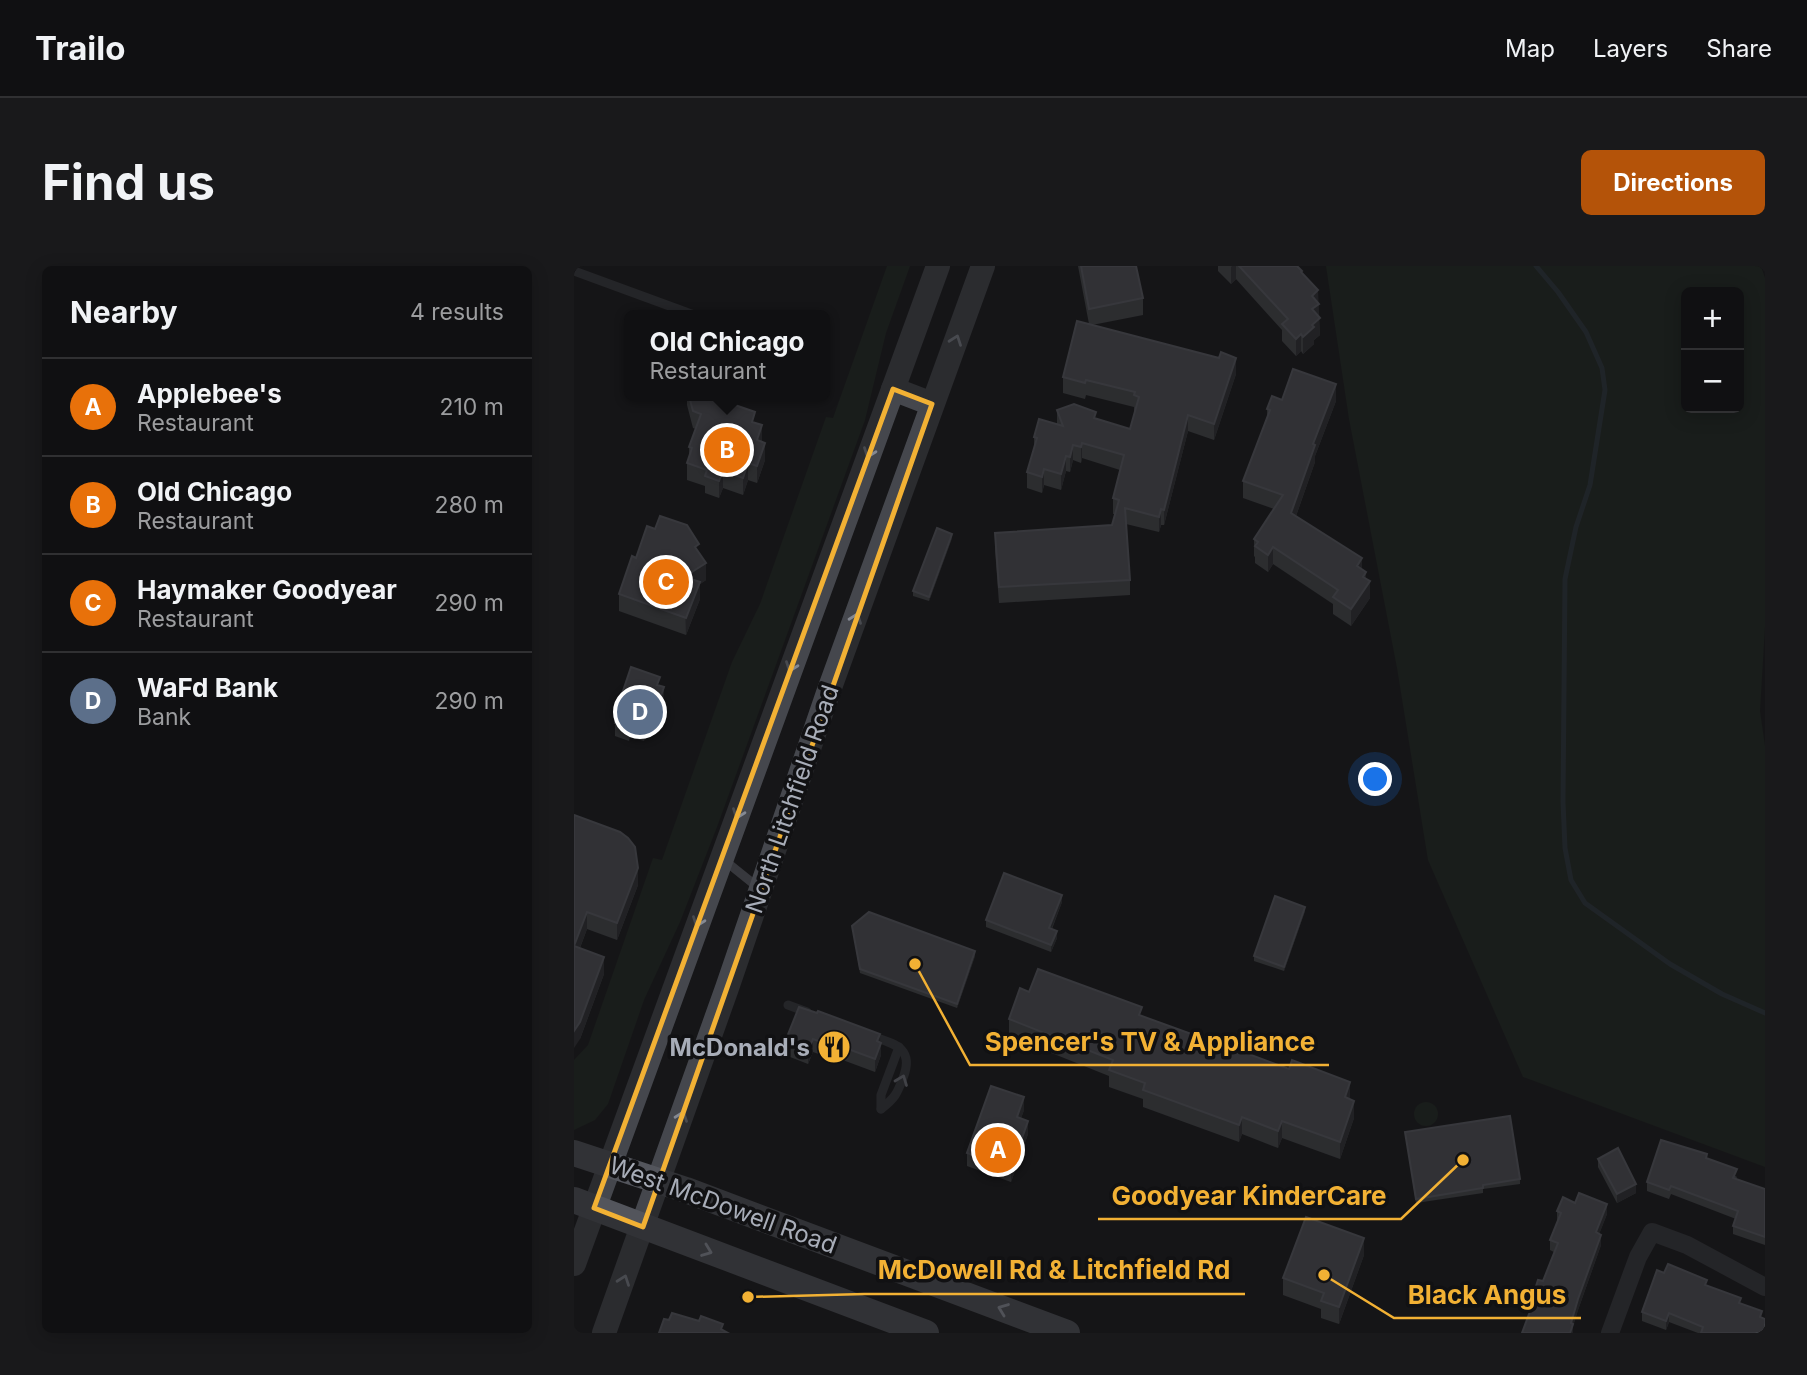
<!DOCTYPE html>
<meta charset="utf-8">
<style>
:root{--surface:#101012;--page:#19191b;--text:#f1f3f6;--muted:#9c9d9f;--line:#303032;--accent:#b45309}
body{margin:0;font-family:Inter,sans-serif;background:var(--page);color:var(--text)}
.controls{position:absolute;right:21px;top:21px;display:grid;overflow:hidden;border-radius:10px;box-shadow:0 4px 18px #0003}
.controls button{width:63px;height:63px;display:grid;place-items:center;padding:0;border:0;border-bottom:2px solid var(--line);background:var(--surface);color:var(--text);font:35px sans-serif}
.you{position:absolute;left:802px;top:514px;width:24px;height:24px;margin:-18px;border:5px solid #fff;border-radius:50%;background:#1a73e8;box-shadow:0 0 0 10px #1a73e833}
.badge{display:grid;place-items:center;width:46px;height:46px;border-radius:50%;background:var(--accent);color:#fff;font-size:23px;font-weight:700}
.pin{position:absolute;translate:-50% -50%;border:4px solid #fff;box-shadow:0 2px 7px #0006}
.popup{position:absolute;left:50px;top:44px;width:206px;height:91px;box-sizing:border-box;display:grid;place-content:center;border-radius:10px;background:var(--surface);filter:drop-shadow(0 2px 5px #0005);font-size:23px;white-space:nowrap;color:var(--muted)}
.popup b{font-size:26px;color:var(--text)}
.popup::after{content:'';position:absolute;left:50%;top:100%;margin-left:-14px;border:14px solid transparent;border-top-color:var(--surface)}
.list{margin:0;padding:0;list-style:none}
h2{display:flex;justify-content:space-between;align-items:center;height:91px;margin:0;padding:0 28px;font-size:30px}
h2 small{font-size:23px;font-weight:400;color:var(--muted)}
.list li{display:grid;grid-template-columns:46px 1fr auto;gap:21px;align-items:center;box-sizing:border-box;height:98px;padding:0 28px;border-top:2px solid var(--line)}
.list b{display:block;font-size:26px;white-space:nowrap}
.list p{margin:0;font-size:23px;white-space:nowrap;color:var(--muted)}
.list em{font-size:23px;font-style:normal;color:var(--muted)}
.map{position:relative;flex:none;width:1191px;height:1067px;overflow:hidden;border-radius:10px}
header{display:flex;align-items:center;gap:42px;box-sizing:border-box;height:98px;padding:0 35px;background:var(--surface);border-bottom:2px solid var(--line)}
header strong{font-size:33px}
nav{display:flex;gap:38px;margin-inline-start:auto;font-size:24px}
.intro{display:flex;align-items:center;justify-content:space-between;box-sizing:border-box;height:168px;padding:0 42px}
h1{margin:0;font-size:49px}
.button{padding:18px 32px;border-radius:10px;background:var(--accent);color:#fff;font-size:24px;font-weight:700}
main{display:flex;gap:42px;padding:0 42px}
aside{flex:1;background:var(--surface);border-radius:10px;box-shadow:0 4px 18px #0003}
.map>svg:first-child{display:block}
</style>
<header>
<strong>Trailo</strong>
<nav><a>Map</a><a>Layers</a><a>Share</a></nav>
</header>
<div class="intro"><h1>Find us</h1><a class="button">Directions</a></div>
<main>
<aside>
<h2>Nearby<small>4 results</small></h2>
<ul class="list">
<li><span class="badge" style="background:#e8710a">A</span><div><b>Applebee's</b><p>Restaurant</p></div><em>210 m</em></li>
<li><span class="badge" style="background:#e8710a">B</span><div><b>Old Chicago</b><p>Restaurant</p></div><em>280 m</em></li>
<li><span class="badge" style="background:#e8710a">C</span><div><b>Haymaker Goodyear</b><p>Restaurant</p></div><em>290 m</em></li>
<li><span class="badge" style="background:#5c6f8a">D</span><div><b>WaFd Bank</b><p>Bank</p></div><em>290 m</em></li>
</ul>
</aside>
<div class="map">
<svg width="1191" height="1067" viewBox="0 0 1191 1067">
<rect width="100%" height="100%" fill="#161618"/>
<g fill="#1e261f" fill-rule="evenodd">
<polygon points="313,0 336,0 312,67 291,154 143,561 106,656 70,734 34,838 21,854 0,864 0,794 14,779 79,592 88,594 158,396 186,338 252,151 259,152"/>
<path d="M 752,0 L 1187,0 L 1191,12 L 1191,361 L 1186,445 L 1191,480 L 1191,901 L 949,811 L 854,594 L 823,402 L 775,153 ZM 1165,26 L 1165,142 L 1112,142 L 1112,26 Z"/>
<circle cx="852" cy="848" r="12"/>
</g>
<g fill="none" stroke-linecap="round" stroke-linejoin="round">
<polyline stroke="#2c353c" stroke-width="5" points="962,0 984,26 1012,66 1028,102 1031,124 1016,219 1002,261 991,313 989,536 991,582 997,614 1011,637 1096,698 1148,728 1191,747"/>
<g stroke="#37383d" stroke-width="9">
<polyline points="0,5 120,49"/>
<polyline points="150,594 186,623"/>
<polyline points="214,739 233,746"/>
<path d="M 295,769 C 320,778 341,781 329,812 C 323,828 321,832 307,843"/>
<polyline points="307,843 307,829 325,781"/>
</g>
<polyline stroke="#37383d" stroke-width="18" points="1036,1067 1064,991 1078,966 1113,979 1191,1021"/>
<g stroke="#45474d" stroke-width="24">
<polyline points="319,123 358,138"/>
<polyline points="0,998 364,0"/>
<polyline points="30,1067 153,722 254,427 409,0"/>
</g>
<g stroke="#53555c" stroke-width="26">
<polyline points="0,887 112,924 493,1067"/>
<polyline points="0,934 352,1067"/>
</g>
</g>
<g fill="#47494d">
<polygon points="504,0 562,0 569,32 569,49 518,59 662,108 640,174 614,165 590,259 587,259 585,266 552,258 556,314 556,329 425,337 421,283 421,267 538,259 541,248 539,248 539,232 546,204 508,192 507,197 499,194 496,206 492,205 487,224 470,219 468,227 453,222 453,206 460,182 460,171 483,158 483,144 522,152 556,163 561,146 560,145 560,141 512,129 511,133 489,127 489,111 515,58"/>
<polygon points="644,0 723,0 744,37 746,69 740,74 740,78 729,88 727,85 722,90 708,75 708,64 662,13 657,18 644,5"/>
<polygon points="113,130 135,130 181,157 188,176 191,194 183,217 174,214 169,229 149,222 145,232 131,227 131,220 113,214 113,197 115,191 115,181 122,163 119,162 113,139"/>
<polygon points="708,134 762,135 741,190 741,196 722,250 788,304 792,313 796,332 777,360 759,348 759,338 699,298 694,306 681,297 681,291 680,290 680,273 700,243 669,232 669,215 693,151 693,143"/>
<polygon points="378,272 355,335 339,330 339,325"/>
<polygon points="125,287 132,314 126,318 126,333 112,369 45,345 45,328 62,292"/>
<polygon points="86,419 90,434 81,460 75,458 70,475 56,471 55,475 41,470 41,449"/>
<polygon points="0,549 64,619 43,674 13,663 6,682 30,708 6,773"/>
<polygon points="488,636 478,663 483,672 477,686 412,661 412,654"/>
<polygon points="731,645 710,705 680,695 680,690"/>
<polygon points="278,660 401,690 383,742 286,707"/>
<polygon points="455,726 568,750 680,790 776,834 780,852 766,893 708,872 704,882 668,868 665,876 569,841 569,833 535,821 535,810 435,770 435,753"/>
<polygon points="225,741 306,776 307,789 301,806 266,793 265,795 239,786 234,798 211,789 211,776"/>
<polygon points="450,844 447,852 454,868 437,916 393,900 393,887"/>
<polygon points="831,866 946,913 946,918 909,923 909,927 842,937"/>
<polygon points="1133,892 1163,911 1162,913 1191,923 1191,979 1159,968 1159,960 1162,953 1097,928 1095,933 1073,925 1073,916"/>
<polygon points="1024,893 1062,927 1043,937 1024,901"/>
<polygon points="983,945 1033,948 1025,968 1027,979 1004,1044 999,1060 999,1067 957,1044 957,1036 969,1015 980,986 976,984 976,974 983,956"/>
<polygon points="790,989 765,1058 747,1052 747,1043 709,1029 709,1012"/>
<polygon points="1090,1007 1133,1019 1167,1037 1188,1052 1191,1067 1124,1067 1095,1056 1092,1064 1068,1055 1068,1046"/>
</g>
<g fill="#2f3033">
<polygon points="658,0 662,0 662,13 657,18 657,1"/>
<polygon points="744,24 746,69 740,74 740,78 729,88 729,71 738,30"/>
<polygon points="727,68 727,85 722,90 722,73"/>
<polygon points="662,92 662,108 640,174 640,158"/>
<polygon points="762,118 762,135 741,190 741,196 717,264 717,247 739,178"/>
<polygon points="614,149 614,165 590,259 590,244"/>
<polygon points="188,159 188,176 183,174"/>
<polygon points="191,177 191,194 183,217 183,200"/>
<polygon points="508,177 508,192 507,197 507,181"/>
<polygon points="499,179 499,194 496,206 496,191"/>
<polygon points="492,190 492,205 487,224 487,208"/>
<polygon points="174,197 174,214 169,229 169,212"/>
<polygon points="470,203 470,219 468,227 468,211"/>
<polygon points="149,205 149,222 145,232 145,215"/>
<polygon points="587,243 587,259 585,266 585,251"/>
<polygon points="378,268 378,272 355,335 355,331"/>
<polygon points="699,281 699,298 694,306 694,289"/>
<polygon points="788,292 788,309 783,300"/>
<polygon points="132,297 132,314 126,318 126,333 112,369 110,311"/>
<polygon points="792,306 792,321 796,315 796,332 777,360 777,343 789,311"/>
<polygon points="90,421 90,434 81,460 81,447"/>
<polygon points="75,445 75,458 70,475 70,462"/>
<polygon points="64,602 64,619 43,674 43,657"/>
<polygon points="488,629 488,636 475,669 475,662"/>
<polygon points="731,641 731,645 710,705 710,701"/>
<polygon points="13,646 13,663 0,697 0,680"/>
<polygon points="483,665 483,672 477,686 477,679"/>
<polygon points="401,685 401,690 383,742 383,738"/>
<polygon points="30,691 30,708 6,773 0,782 0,765"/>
<polygon points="306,768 307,789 301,806 301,793 303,775"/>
<polygon points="239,773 239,786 234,798 234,785"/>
<polygon points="776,816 776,833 771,849 771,831"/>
<polygon points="450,831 450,844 443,864 443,851"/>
<polygon points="780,835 780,852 766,893 766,876"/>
<polygon points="668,851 668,868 665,876 665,859"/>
<polygon points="454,855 454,868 437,916 437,903"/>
<polygon points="708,855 708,872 704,882 704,865"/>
<polygon points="1062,918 1062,927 1043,937 1043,928"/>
<polygon points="1033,938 1033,948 1022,976 1022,966"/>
<polygon points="1027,969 1027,979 1004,1044 999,1060 999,1067 996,1067 997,1057 1004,1033"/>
<polygon points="790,972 790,989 765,1058 765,1041"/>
<polygon points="1095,1047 1095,1056 1092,1064 1092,1055"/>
</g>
<g fill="#525359" stroke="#5f6168" stroke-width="2">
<polygon points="507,0 562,0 569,32 515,43"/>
<polygon points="665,0 723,0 728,5 727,6 744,24 738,30 745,38 738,43 746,52 738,59 740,61 729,71 727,68 722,73 708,58 714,53"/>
<polygon points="503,55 645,92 647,86 662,92 640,158 614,149 590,244 587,243 585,251 551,242 556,314 425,321 421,267 538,259 545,234 539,232 550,189 508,177 507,181 499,179 496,191 492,190 487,208 470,203 468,211 453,206 463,172 460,171 465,153 489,160 483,144 500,138 522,146 520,152 556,163 565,131 560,129 561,126 512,114 511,117 489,111"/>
<polygon points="719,103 762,118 739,178 741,179 717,247 788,292 783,300 792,306 789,311 796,315 777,343 759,331 764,324 699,281 694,289 681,280 684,276 680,273 709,229 669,215 696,144 693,143 698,130 708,134"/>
<polygon points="115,130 135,130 181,146 178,156 188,159 183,174 191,177 183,200 174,197 169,212 149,205 145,215 131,210 133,204 113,197 118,182 115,181 127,148 119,145"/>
<polygon points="86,250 113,259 125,278 121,281 132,297 110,311 126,316 112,352 45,328 58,290 62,292 73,260 81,263"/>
<polygon points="363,262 378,268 355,331 339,325"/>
<polygon points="57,401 86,411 83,419 90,421 81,447 75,445 70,462 56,458 55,462 41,457 44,450 41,449"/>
<polygon points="0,549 46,566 54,572 61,581 64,602 43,657 13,646 0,680 30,691 6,756 0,765"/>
<polygon points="430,607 488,629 475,662 483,665 477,679 412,654"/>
<polygon points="701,630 731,641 710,701 680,690"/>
<polygon points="295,646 401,685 383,738 286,703 278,660"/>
<polygon points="464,703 568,741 565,749 642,777 645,769 680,782 677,789 715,803 718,794 776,816 771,831 780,835 766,876 708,855 704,865 668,851 665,859 569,824 571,817 535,804 539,794 435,753 446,722 455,726"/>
<polygon points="225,741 243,747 244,745 306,768 303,775 307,777 301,793 266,780 265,783 239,773 234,785 211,776"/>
<polygon points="417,820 450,831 443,851 454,855 437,903 393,887"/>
<polygon points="936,850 946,913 909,919 909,922 842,933 831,866"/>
<polygon points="1087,874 1133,888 1132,892 1163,903 1159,912 1191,923 1191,971 1159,960 1164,945 1097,920 1095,924 1073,916"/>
<polygon points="1044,882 1062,918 1043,928 1024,893"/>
<polygon points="1005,927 1033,938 1022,966 1027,969 1004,1033 997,1057 999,1058 996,1067 948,1067 959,1037 957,1036 964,1014 969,1015 984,977 976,974 987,947 983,945 989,931 1001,937"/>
<polygon points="732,951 790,972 765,1041 747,1035 750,1027 709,1012"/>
<polygon points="1094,998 1133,1014 1131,1019 1167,1032 1165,1037 1188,1045 1186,1051 1191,1053 1191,1067 1127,1067 1129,1061 1095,1047 1092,1055 1068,1046 1083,1004 1090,1007"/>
<polygon points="98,1047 125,1055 127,1050 149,1058 147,1063 154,1067 85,1067 90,1053 95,1054"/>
</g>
<defs><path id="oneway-chevron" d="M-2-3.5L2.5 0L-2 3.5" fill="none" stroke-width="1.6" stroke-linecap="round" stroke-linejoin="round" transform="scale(1.75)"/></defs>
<g stroke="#858993">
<use href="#oneway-chevron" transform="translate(382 74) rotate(-70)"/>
<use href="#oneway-chevron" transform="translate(295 187) rotate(110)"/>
<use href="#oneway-chevron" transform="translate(282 352) rotate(-70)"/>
<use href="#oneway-chevron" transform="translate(217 401) rotate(110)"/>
<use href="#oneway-chevron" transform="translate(164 548) rotate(110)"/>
<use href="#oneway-chevron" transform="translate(124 656) rotate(110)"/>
<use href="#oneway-chevron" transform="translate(108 850) rotate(-70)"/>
<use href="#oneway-chevron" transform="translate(50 1014) rotate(-70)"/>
</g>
<use stroke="#757881" href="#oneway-chevron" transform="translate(328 814) rotate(-69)"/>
<g stroke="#979ba6">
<use href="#oneway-chevron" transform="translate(133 985) rotate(21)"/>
<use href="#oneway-chevron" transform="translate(429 1043) rotate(-159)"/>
</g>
<path d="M0 0H1191V1067H0ZM 319,123 L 358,138 L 69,961 L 20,942 Z" fill="#161618" fill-opacity=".55" fill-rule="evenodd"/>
<path fill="none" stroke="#f2b134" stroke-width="5" stroke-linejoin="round" d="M 319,123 L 358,138 L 69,961 L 20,942 Z"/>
<defs>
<symbol id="restaurant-disc" viewBox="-11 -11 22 22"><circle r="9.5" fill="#f2b134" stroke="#111113"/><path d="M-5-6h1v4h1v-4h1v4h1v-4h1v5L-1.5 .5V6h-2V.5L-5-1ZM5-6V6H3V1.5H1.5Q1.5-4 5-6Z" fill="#111"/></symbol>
</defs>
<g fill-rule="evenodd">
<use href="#restaurant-disc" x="241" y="762" width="38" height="38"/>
</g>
<g text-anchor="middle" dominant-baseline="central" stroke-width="7" stroke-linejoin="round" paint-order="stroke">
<g font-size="24" fill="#a8adb8" stroke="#111113">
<text transform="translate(218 533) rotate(-71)">North Litchfield Road</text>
<text transform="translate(149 939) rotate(20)">West McDowell Road</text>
</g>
<g font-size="24" font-weight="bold" fill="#a8adb8" stroke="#111113" text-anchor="end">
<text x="236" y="781">McDonald's</text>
</g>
</g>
<path fill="none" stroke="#f2b134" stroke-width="2.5" d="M341 698L396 799H755M889 894L827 953H524M174 1031L290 1028H671M750 1009L820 1052H1007"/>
<g fill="#f2b134" stroke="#111113" stroke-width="2.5">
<circle cx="341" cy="698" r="7"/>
<circle cx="889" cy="894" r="7"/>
<circle cx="174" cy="1031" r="7"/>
<circle cx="750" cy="1009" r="7"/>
</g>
<g font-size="26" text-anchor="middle" font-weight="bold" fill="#f2b134" stroke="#111113" stroke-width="7" stroke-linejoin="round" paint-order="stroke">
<text x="576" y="785">Spencer's TV &amp; Appliance</text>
<text x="675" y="939">Goodyear KinderCare</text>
<text x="480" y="1013">McDowell Rd &amp; Litchfield Rd</text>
<text x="913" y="1038">Black Angus</text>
</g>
</svg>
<div class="controls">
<button>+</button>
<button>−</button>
</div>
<div class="you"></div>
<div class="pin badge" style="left:424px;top:884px;background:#e8710a">A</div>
<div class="pin badge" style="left:153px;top:184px;background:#e8710a">B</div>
<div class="popup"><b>Old Chicago</b>Restaurant</div>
<div class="pin badge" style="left:92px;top:316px;background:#e8710a">C</div>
<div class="pin badge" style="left:66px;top:446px;background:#5c6f8a">D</div>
</div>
</main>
